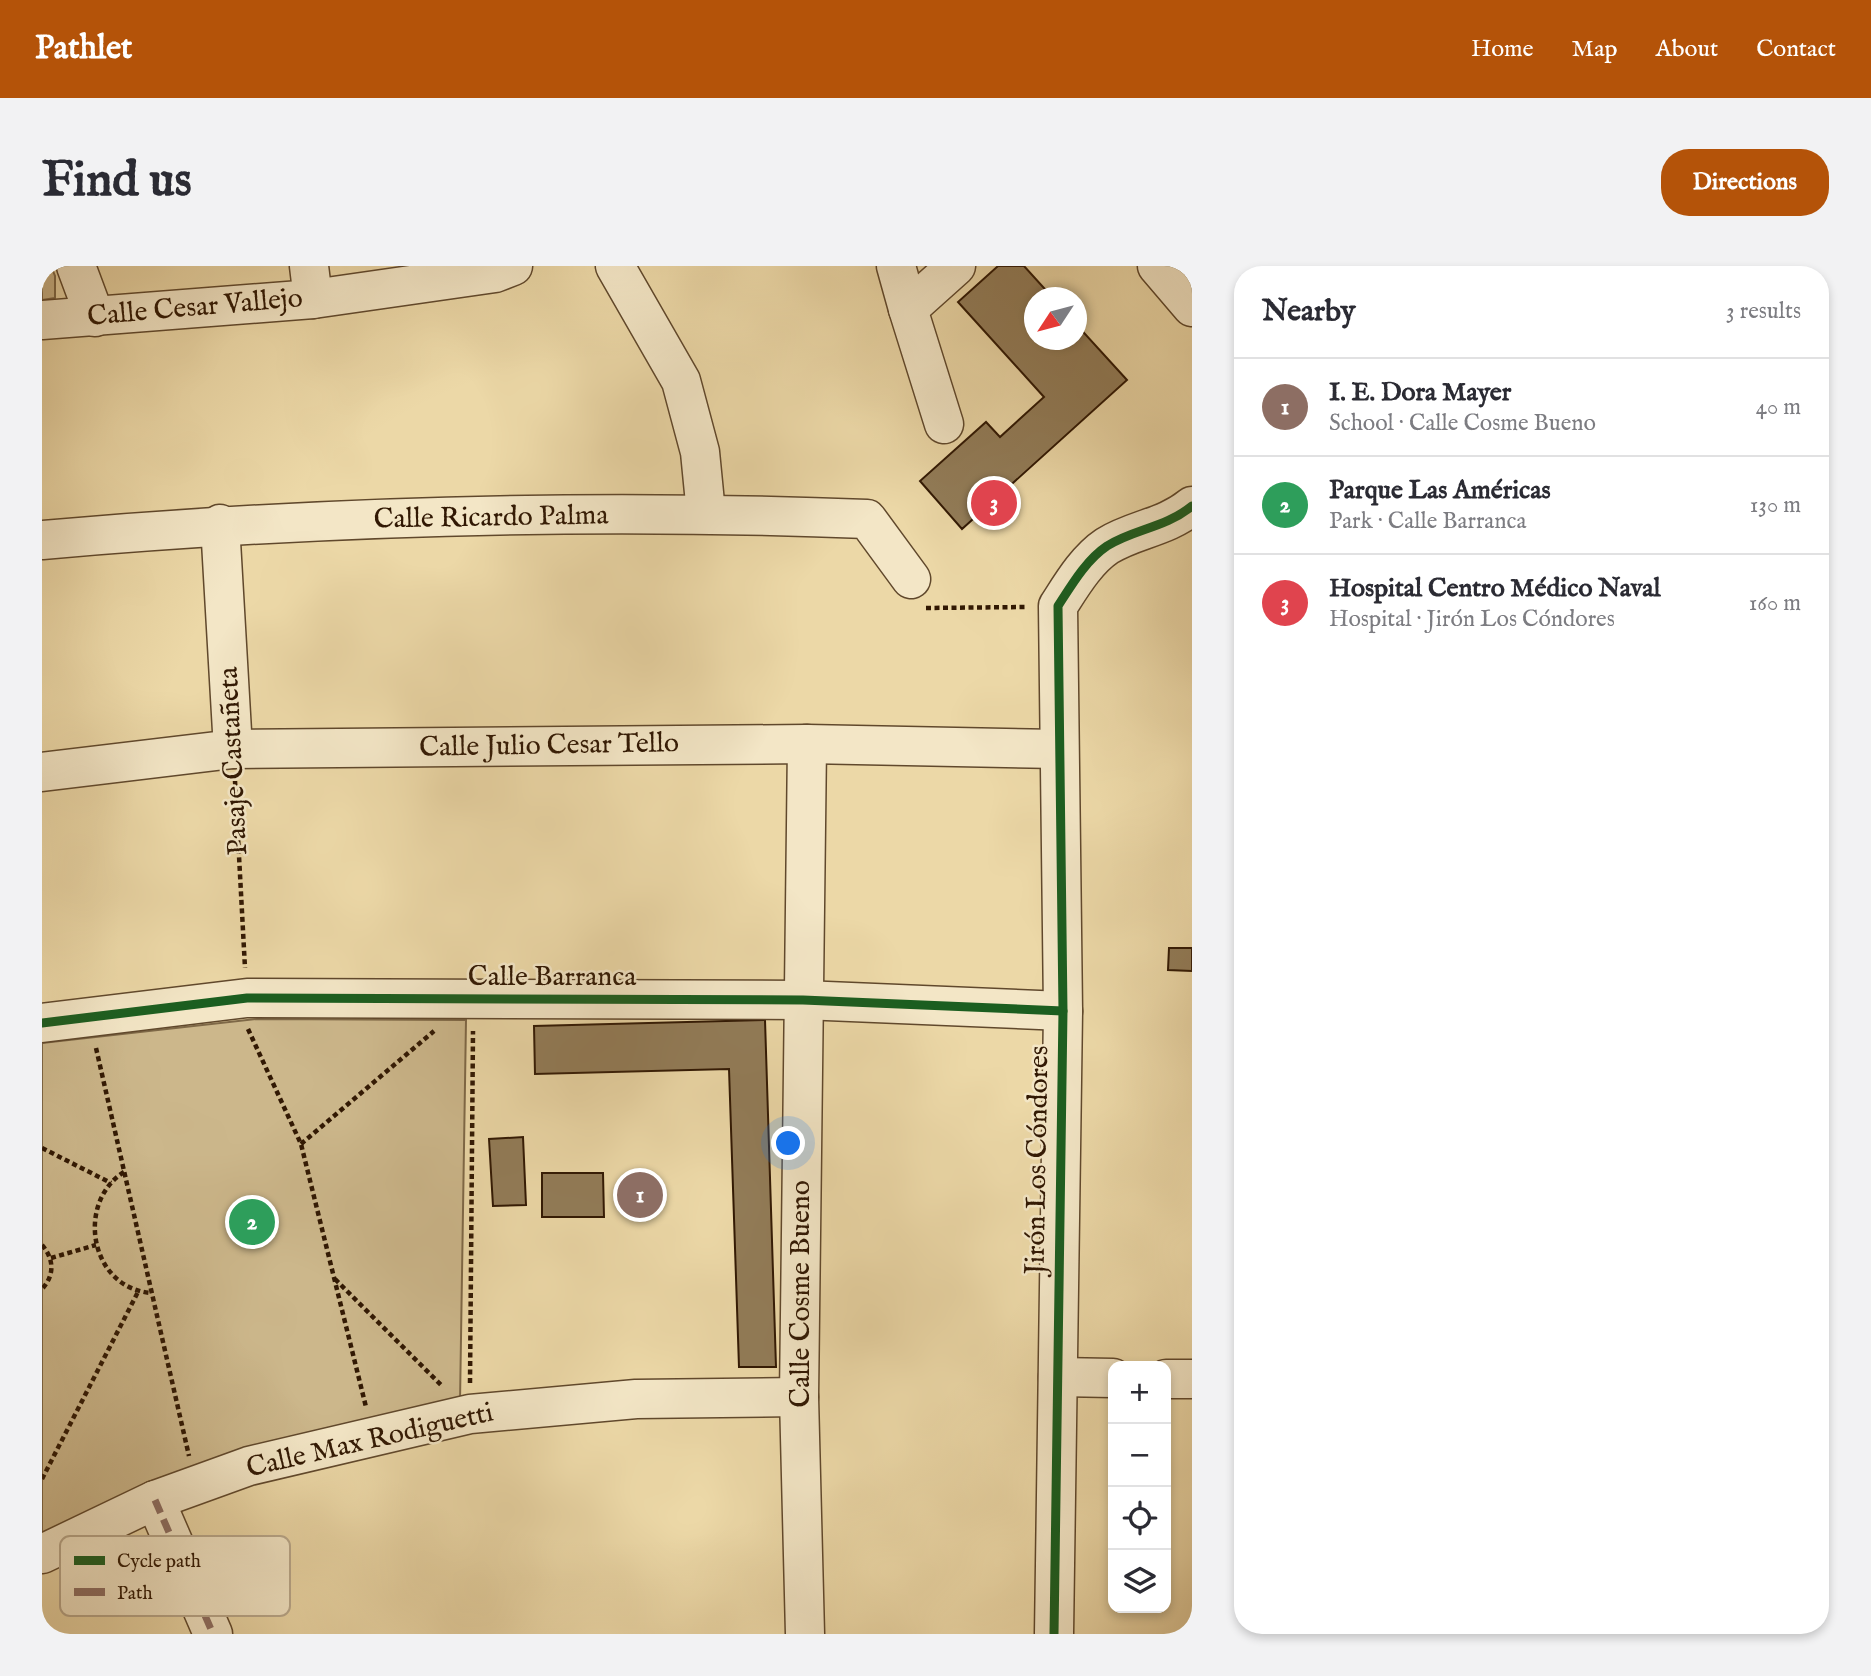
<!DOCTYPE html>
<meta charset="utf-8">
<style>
:root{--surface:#fff;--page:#f2f2f3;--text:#2b2b33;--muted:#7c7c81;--line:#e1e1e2;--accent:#b45309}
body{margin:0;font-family:"IM FELL English",serif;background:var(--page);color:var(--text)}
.controls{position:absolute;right:21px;bottom:21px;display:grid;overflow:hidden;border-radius:14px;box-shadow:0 4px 10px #0003}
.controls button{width:63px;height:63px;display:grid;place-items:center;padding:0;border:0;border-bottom:2px solid var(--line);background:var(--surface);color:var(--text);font:35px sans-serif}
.compass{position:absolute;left:982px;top:21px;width:63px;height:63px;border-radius:50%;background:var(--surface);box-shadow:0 4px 10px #0003;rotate:234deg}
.you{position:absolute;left:747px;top:878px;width:24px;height:24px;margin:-18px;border:5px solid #fff;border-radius:50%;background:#1a73e8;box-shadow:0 0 0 10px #1a73e833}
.badge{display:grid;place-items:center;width:46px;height:46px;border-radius:50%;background:var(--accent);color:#fff;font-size:23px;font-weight:700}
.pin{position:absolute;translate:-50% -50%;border:4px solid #fff;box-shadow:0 2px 7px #0006}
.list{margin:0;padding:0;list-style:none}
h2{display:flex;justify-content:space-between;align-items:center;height:91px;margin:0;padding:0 28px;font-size:30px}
h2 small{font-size:23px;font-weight:400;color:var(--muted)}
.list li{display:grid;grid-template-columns:46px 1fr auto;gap:21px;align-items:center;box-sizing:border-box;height:98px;padding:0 28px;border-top:2px solid var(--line)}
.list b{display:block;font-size:26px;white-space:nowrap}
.list p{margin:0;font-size:23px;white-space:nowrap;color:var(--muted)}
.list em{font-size:23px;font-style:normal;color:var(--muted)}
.icon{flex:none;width:38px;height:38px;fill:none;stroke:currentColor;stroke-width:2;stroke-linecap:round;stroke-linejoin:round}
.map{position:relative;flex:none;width:1150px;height:1368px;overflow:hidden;border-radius:28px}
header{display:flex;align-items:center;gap:42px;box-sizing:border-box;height:98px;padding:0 35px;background:var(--accent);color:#fff}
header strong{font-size:33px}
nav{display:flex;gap:38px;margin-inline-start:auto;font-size:24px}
.intro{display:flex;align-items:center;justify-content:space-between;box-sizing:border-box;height:168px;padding:0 42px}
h1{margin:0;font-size:49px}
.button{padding:18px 32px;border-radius:28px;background:var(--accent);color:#fff;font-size:24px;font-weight:700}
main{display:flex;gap:42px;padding:0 42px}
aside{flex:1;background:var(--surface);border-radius:28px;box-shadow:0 4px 10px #0003}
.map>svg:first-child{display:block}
</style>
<header>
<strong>Pathlet</strong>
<nav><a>Home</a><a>Map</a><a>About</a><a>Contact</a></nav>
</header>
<div class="intro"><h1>Find us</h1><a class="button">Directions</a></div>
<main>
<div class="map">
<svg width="1150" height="1368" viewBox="0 0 1150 1368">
<rect width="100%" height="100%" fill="#ecd8a7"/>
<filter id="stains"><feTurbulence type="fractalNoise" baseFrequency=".00286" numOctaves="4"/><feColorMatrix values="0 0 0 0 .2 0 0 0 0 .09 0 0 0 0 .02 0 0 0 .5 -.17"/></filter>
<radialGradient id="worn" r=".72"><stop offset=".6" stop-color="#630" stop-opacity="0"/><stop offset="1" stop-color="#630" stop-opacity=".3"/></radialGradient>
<g fill="#ccb78b" stroke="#7e6847" stroke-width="2">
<polygon points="0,0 9,0 13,10 13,32 0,34"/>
<polygon points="215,753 424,754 418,1136 0,1270 0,777"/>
</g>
<g fill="#927c58" stroke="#311803" stroke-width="2">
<polygon points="956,0 982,0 1011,32 992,32 992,74 1034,74 1034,58 1085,114 920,263 878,215 944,156 958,171 1002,131 916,36"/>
<polygon points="1127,682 1150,682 1150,705 1126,704"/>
<polygon points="723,754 734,1101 697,1101 687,803 493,808 492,760"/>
<polygon points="481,871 484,939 451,940 447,873"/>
<polygon points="500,907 561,907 562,951 500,951"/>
</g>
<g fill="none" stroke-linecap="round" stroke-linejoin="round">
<defs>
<g id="minor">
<polyline points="34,0 53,51"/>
<polyline points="267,0 271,33"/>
<polyline points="573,0 639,115 658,186 664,247"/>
<polyline points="854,0 866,43"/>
<polyline points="1115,0 1150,41"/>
<polyline points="0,54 271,33 453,7 471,0"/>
<polyline points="902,158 866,43 914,0"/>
<polyline points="178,258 191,483"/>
<path d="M 0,274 C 274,250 550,242 825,253 L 869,313"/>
<polyline points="0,506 191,483 765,478 1016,483"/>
<polyline points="0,757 205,732 761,734 1021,745"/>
<polyline points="1016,1111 1071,1112"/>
<polyline points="1124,1113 1150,1113"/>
<polyline points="113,1234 171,1368"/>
<polyline points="0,1288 113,1234 207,1200 428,1148 594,1133 757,1131"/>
<polyline points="763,1368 757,1131 765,478"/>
<path d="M 1012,1368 L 1021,745 L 1016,340 C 1029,320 1044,294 1065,280 C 1092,263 1123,262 1150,240"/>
</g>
</defs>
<use href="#minor" stroke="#60482c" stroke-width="41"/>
<g stroke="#311803" stroke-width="4.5" stroke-dasharray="5 3.5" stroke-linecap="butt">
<polyline points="884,342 984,341"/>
<polyline points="193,515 203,702"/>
<polyline points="206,763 259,878 324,1141"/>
<polyline points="54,782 147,1190"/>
<polyline points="259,878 392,765"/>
<polyline points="0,882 69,917"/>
<path d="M 82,906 C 33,937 48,1023 110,1027"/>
<path d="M 0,979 C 12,993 13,1009 0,1023"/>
<polyline points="9,992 54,979"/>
<polyline points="293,1013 401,1121"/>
<polyline points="428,1117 431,765"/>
<polyline points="0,1213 97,1024"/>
</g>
<use href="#minor" stroke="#f3e6c6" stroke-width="38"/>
<polyline stroke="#8d6e63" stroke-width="7" stroke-dasharray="14 7" stroke-linecap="butt" points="113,1234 171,1368"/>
<defs>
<g id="cycleway">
<polyline points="0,757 205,732 761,734 1021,745"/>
<path d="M 1012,1368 L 1021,745 L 1016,340 C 1029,320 1044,294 1065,280 C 1092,263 1123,262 1150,240"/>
</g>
</defs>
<use href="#cycleway" stroke="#f3e6c6" stroke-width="13"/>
<use href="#cycleway" stroke="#1b5e20" stroke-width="9"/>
</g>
<g text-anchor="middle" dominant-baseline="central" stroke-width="5" stroke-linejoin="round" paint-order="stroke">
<g font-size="28" fill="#311803" stroke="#f3e6c6">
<text transform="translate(153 42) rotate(-5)">Calle Cesar Vallejo</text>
<text transform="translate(449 252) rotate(-1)">Calle Ricardo Palma</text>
<text transform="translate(507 480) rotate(-1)">Calle Julio Cesar Tello</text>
<text transform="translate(192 495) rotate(-93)">Pasaje Castañeta</text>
<text x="510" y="711">Calle Barranca</text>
<text transform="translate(996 894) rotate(-89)">Jirón Los Cóndores</text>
<text transform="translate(759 1028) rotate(-90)">Calle Cosme Bueno</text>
<text transform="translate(328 1175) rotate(-13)">Calle Max Rodiguetti</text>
</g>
</g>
<rect x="18" y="1270" width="230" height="80" rx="10" fill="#f3e6c6" stroke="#b9a88c" stroke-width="2"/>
<rect x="32" y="1290" width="31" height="9" fill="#1b5e20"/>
<rect x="32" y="1322" width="31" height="8" fill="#8d6e63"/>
<g font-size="19" fill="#311803">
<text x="75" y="1301">Cycle path</text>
<text x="75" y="1333">Path</text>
</g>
<rect width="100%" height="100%" filter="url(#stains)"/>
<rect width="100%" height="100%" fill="url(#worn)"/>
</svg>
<div class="controls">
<button>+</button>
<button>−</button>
<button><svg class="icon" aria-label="locate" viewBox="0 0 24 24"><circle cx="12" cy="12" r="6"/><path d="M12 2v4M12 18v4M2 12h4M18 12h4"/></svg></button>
<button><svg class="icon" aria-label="layers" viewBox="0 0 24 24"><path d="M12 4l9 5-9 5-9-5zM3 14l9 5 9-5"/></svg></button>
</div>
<svg class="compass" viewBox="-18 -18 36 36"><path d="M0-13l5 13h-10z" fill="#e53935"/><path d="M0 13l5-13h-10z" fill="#7c7c81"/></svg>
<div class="you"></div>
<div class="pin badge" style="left:598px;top:929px;background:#8d6e63">1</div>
<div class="pin badge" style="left:210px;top:956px;background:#2e9e5b">2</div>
<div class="pin badge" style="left:952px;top:237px;background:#e0444e">3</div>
</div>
<aside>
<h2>Nearby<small>3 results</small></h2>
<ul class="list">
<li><span class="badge" style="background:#8d6e63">1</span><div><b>I. E. Dora Mayer</b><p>School · Calle Cosme Bueno</p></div><em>40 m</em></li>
<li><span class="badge" style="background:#2e9e5b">2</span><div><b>Parque Las Américas</b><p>Park · Calle Barranca</p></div><em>130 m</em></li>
<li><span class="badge" style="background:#e0444e">3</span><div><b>Hospital Centro Médico Naval</b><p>Hospital · Jirón Los Cóndores</p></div><em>160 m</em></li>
</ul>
</aside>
</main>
